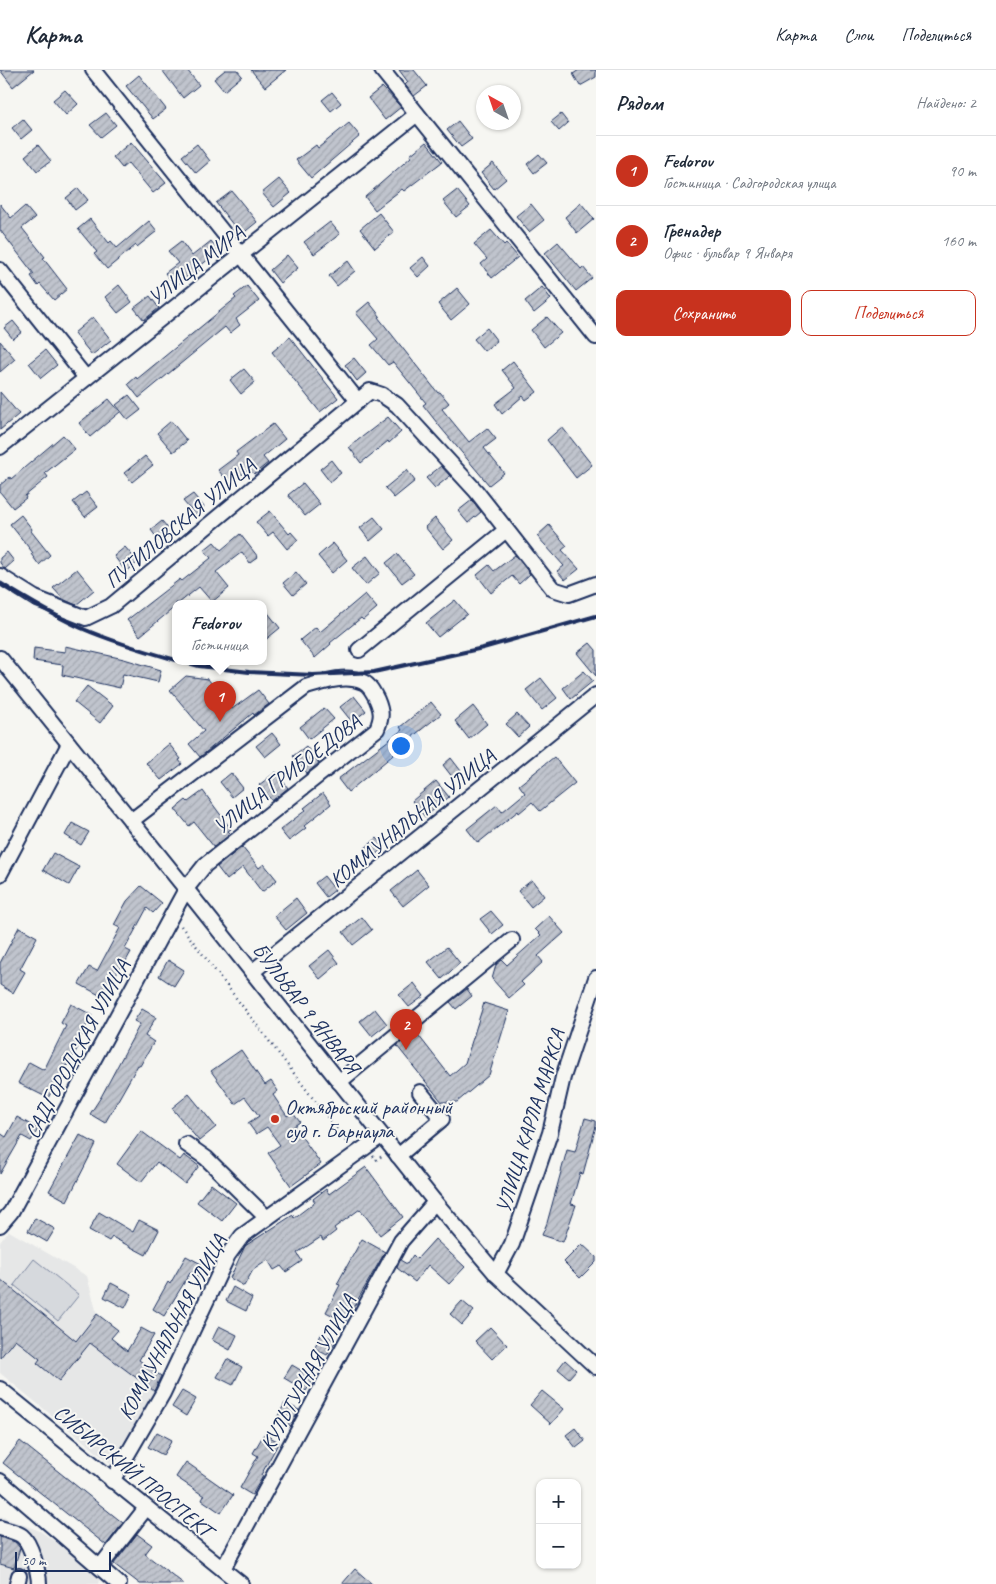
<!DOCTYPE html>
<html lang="ru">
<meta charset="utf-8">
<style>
:root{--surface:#fff;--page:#f6f6f7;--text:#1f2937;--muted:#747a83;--line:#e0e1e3;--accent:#c8321e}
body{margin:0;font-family:Caveat,sans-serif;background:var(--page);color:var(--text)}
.controls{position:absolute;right:15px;bottom:15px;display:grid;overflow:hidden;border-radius:10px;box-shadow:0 1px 4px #0004}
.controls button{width:45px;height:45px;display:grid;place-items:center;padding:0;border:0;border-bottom:1px solid var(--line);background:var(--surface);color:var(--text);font:25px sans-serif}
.compass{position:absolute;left:476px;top:15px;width:45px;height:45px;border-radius:50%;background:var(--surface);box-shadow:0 1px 4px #0004;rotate:320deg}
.scale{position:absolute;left:15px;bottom:12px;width:96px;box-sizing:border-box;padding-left:5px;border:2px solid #1b2f5e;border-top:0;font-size:14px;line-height:18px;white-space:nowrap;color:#1b2f5e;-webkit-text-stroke:4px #f6f6f2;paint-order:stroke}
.you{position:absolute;left:400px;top:675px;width:18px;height:18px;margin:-12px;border:4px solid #fff;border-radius:50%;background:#1a73e8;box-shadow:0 0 0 8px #1a73e833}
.badge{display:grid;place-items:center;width:32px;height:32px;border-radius:50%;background:var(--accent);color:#fff;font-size:16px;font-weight:700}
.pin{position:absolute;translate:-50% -41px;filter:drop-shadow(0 1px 2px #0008)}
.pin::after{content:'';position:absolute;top:26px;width:18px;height:15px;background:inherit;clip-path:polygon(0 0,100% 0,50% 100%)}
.popup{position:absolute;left:172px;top:530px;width:95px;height:65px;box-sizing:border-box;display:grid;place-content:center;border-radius:10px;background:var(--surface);filter:drop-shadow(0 1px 4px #0005);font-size:16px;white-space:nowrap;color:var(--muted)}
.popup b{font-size:19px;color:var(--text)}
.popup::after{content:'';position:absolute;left:50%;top:100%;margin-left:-10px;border:10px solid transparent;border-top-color:var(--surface)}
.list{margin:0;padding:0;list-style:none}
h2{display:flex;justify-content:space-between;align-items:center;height:65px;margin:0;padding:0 20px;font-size:21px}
h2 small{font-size:16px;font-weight:400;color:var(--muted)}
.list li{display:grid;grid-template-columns:32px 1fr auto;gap:15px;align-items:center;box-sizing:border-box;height:70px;padding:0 20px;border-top:1px solid var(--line)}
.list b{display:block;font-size:19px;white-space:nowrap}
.list p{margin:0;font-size:16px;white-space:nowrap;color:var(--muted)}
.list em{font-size:16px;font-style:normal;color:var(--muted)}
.actions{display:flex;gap:10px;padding:15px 20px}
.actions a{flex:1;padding:11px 0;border:1px solid var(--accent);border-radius:10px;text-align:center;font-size:18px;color:var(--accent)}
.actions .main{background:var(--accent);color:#fff}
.map{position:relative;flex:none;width:596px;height:1514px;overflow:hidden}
header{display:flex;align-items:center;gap:30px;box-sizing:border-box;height:70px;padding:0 25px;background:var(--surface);border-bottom:1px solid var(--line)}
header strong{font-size:24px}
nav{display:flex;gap:28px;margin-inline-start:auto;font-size:18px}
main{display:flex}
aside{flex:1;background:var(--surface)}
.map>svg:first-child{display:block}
</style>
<header>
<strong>Карта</strong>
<nav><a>Карта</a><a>Слои</a><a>Поделиться</a></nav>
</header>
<main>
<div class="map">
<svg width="596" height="1514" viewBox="0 0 596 1514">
<defs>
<pattern id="building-hatch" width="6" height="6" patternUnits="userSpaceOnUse" patternTransform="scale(1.25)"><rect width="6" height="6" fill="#c0c4cd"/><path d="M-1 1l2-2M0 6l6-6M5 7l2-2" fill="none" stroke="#a4a9b2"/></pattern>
</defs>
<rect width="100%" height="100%" fill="#f6f6f2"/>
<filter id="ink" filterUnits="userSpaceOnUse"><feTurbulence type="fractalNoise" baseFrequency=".02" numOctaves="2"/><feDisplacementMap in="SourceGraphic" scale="10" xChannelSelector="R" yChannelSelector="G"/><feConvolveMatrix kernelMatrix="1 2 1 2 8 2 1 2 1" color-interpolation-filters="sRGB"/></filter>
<g filter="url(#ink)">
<g fill="#e6e7e7">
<polygon points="9,1161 87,1206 97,1244 118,1260 111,1268 165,1310 110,1393 0,1303 0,1172"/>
<polygon points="0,1446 40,1461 101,1504 98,1514 0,1514"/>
</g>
<polygon fill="#d6d9dd" stroke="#78849e" points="34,1189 79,1225 58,1251 14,1215"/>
<g fill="url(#building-hatch)" stroke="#1b2f5e">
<polygon points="0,0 34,0 13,17"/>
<polygon points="162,0 187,0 199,15 183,28"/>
<polygon points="225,0 237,0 242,6 224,21 214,9"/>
<polygon points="251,0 286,0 265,17"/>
<polygon points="399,0 414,0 427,16 414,26 405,15 408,12"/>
<polygon points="579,0 596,0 596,7 580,16 573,4"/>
<polygon points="139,5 166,39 153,49 126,16"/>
<polygon points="382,17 401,37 385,50 368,28"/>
<polygon points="65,20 78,34 66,45 53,30"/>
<polygon points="332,22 341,33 331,41 322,30"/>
<polygon points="106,43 116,55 101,67 90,55"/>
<polygon points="561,44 568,53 559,61 551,52"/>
<polygon points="23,49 32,60 21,69 12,58"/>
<polygon points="458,51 472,69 461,77 447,60"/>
<polygon points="349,53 360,66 311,108 296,90 316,75 318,78"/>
<polygon points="131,72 166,113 153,123 128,93 122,98 113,87"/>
<polygon points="426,72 442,92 404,121 402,119 375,140 365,127 411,87 410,85"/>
<polygon points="197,74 210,91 196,103 182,86"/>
<polygon points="38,75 51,91 37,101 25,86"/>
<polygon points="539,84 547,93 534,103 527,94"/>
<polygon points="493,93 506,109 494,119 481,103"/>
<polygon points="279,109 291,123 274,137 262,123"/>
<polygon points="78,118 88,130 75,140 66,128"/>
<polygon points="457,120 470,136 456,147 443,131"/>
<polygon points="232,121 257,152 241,165 216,133"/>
<polygon points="581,133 594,149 577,163 565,147"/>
<polygon points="0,134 11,148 25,136 35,148 22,158 45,187 43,188 67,219 54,230 40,214 38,216 31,206 34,204 0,160"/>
<polygon points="531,134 544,150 529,162 516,146"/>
<polygon points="379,143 394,162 375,178 360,159"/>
<polygon points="90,149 109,173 111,171 117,178 149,151 157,161 137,177 136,175 107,199 94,184 97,182 78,159"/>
<polygon points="330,152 340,164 314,184 304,172"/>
<polygon points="491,160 504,175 506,173 518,187 492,208 481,194 487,189 474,174"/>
<polygon points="181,171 192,186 211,171 219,181 200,196 202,198 190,208 188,206 175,216 165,203 178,193 168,181"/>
<polygon points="558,172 581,199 583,197 592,208 576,221 545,183"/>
<polygon points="287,185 298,198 280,213 270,200"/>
<polygon points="423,187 430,196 418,207 410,198"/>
<polygon points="348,191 355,201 337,216 329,206"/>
<polygon points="119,215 132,232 118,243 105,227"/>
<polygon points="247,216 259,231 236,249 240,255 230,263 225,257 139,328 128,314 136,307 137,309 236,228 234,226"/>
<polygon points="542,217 551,229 534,243 525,231"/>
<polygon points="457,218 470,234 451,250 438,234"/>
<polygon points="150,226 159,238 144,250 134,238"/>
<polygon points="369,232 380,246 378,247 438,323 440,322 449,333 442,339 469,372 487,358 496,369 484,378 504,403 489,415 441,358 423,335 426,333 393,292 388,295 371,275 378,269 356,243"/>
<polygon points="93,247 111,270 92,285 74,263"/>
<polygon points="547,247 561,263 544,277 531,260"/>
<polygon points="13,251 22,262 13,269 4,258"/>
<polygon points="487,258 497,271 484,281 474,269"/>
<polygon points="290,267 338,328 320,342 272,282"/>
<polygon points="0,271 15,289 0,302"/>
<polygon points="45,280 57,295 41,308 29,293"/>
<polygon points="354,288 366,303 357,311 345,295"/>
<polygon points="513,291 537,322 526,330 523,326 502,344 495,334 516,318 502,300"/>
<polygon points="244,299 255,312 241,324 230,310"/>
<polygon points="0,322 19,344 0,360"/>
<polygon points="129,325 141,340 128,350 116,335"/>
<polygon points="109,329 120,342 90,367 79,353"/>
<polygon points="388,347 401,362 389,373 388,371 361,393 349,377"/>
<polygon points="171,351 187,371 173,382 157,363"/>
<polygon points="273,354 285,369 263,387 268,393 254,404 249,399 230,414 218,400 238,385 236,382"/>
<polygon points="562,357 592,395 576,408 547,370"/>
<polygon points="63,365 75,379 45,403 48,407 25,426 26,428 13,438 0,422 0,415 10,407 11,409"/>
<polygon points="145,386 153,395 132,412 124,403"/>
<polygon points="331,390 341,403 330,412 320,399"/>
<polygon points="441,396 450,406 435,418 426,408"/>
<polygon points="407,400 415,411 394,428 385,418"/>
<polygon points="303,413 320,434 305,446 288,425"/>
<polygon points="86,422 98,437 85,447 73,432"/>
<polygon points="193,424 204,437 195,445 183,431"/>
<polygon points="472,430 481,442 468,453 458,441"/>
<polygon points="270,441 289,464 291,462 298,470 287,479 273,462 268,466 256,452"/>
<polygon points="21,445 32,459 31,461 50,485 39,495 31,484 33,483 10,454"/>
<polygon points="374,447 384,459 370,471 360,458"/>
<polygon points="435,448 453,470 443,479 425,457"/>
<polygon points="162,451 172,463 160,472 151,460"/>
<polygon points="549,455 567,476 562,480 579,499 565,510 557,501 564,496 537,466"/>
<polygon points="240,464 258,487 250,493 242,482 216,502 229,518 212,532 199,517 179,533 176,533 176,536 140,566 127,550 180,509 182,511 211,488 204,480 214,472 221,480"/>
<polygon points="333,473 347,490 332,503 318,486"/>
<polygon points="125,477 138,492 126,502 114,486"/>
<polygon points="7,482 14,491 5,499 0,493 0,488"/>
<polygon points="397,484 414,504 402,513 386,493"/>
<polygon points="515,485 530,504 519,514 512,506 491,523 477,505 489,495 494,501"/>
<polygon points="367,486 380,503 366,515 352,498"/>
<polygon points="77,499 94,520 76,535 63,529 53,518"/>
<polygon points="296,502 306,514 293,525 283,513"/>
<polygon points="365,524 377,538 363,550 361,548 330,573 331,574 315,588 300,570 316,557 320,562"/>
<polygon points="455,530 467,544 438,567 426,553"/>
<polygon points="264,538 280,558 264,571"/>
<polygon points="590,573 596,580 596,606 577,583"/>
<polygon points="65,576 124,589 161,600 158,612 123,604 120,618 62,605 63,595 33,591 34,578 65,582"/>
<polygon points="584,601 593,611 571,629 563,618"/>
<polygon points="186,606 208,609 232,639 258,620 269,634 254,645 253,643 200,687 189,674 204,661 170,620"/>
<polygon points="541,608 557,628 542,640 526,620"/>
<polygon points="87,616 113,636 100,653 74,632"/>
<polygon points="354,626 366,641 352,652 340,637"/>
<polygon points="431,632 441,644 402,675 403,677 348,722 338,709 402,660 400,657"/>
<polygon points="473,636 487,654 469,669 455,651"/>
<polygon points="324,638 334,649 309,669 300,657"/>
<polygon points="517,644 529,657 518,667 506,654"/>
<polygon points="272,663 281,674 265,687 256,676"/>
<polygon points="169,674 181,689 179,690 182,694 161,710 146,693"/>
<polygon points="306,676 319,693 307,703 293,686"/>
<polygon points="554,687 575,713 540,741 532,732 519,743 518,741 478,773 467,759 497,735 502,742 525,723 519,715"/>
<polygon points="451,688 461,701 453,708 443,695"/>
<polygon points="276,702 288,718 272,731 259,715"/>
<polygon points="231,703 243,718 232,727 220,712"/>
<polygon points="436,711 449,727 425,747 412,731"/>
<polygon points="203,721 231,759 228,761 231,764 214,777 194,752 189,756 175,739 186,730 188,732"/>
<polygon points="323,723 331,734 304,756 306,758 289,771 280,760 306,740 304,738"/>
<polygon points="72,753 89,762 81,775 65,765"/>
<polygon points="377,768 385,777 371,788 364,779"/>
<polygon points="242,777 259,798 264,794 277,810 262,822 243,797 227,810 217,797"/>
<polygon points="53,783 79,797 69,815 43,800"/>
<polygon points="417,800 429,815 403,836 391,821"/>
<polygon points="324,806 335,820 326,827 315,813"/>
<polygon points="532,810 544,826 531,837 518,821"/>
<polygon points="141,816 162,833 153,843 147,838 125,879 131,882 122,898 120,897 103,927 79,914 89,897 97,901 120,858 114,855 127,831"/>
<polygon points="296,828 307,843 286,860 274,846"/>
<polygon points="491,841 503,855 492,864 480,849"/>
<polygon points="549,846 564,863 538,886 543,892 521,912 524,915 509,928 492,909 496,895 502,890 507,895 541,865 535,859"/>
<polygon points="362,847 372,860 353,875 343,862"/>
<polygon points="19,857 37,867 20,899 25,902 13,923 0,915 0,893"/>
<polygon points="447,877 460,893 442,909 428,892"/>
<polygon points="329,880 339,893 320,909 309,896"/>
<polygon points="168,890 184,900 174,916 159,906"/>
<polygon points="414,913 424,926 409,937 399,925"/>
<polygon points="467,919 472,926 456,939 450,932"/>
<polygon points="484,933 509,941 489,1005 457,1032 442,1032 397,976 415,961 450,1006 465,993"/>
<polygon points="71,934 92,945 77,974 79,975 68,996 66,995 48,1028 18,1013 29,992 44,1000 66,956 61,953"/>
<polygon points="142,939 156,947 145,966 154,972 140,996 138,995 105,1053 90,1044 101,1027 140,954 134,951"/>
<polygon points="375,939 387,954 372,966 360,951"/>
<polygon points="241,980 265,1015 271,1011 278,1021 273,1025 287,1046 292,1042 300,1052 294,1056 321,1094 291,1116 268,1083 280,1075 267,1057 256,1064 248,1053 259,1046 245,1027 235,1034 211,1001"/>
<polygon points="189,1024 216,1057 199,1071 172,1038"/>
<polygon points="17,1047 38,1059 31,1071 22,1066 0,1104 0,1063 6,1067"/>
<polygon points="585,1048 596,1051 596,1056 583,1104 580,1103 571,1134 576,1135 563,1172 542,1165 547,1153 567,1080 575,1082"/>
<polygon points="141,1061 180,1090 184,1085 199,1096 185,1114 157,1092 141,1112 117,1094"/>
<polygon points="80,1065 96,1074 67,1131 49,1121"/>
<polygon points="366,1097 403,1147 380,1165 360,1139 334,1158 336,1161 323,1171 321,1167 297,1183 302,1191 286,1202 281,1196 274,1200 268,1190 253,1200 244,1216 230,1208 245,1176 293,1145 294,1148 315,1132 313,1129 326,1119 329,1124"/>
<polygon points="211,1114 236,1133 222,1151 197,1132"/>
<polygon points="99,1142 133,1162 139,1150 159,1160 146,1185 112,1167 109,1171 89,1160"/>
<polygon points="35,1148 55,1159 47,1172 28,1161"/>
<polygon points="362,1169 385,1182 345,1252 326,1242 340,1215 337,1214"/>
<polygon points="435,1169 465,1197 449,1214 428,1195 415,1212 397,1198 400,1190 407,1194 413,1185 417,1189"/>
<polygon points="582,1174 596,1187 596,1192 580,1208 564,1192"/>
<polygon points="186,1186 207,1197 201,1209 190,1203 164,1246 153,1239 168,1212 170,1214"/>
<polygon points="0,1209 76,1271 97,1244 118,1260 111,1268 127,1281 141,1258 154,1265 139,1290 161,1306 154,1321 90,1273 59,1311 37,1293 40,1289 15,1269 0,1288"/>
<polygon points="111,1213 132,1224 125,1238 104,1227"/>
<polygon points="233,1217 252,1228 246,1241 226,1231"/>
<polygon points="462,1231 474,1241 462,1255 450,1244"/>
<polygon points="219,1256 237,1265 230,1280 212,1270"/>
<polygon points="490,1257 507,1275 492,1289 475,1271"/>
<polygon points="322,1263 336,1271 327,1285 314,1278"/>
<polygon points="227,1289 242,1297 233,1315 217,1307"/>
<polygon points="565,1290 576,1300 569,1308 558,1299"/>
<polygon points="292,1295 314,1308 306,1321 284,1308"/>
<polygon points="182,1321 196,1329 186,1346 172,1337"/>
<polygon points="542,1321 564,1339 551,1354 530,1335"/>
<polygon points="285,1333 299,1340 291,1356 277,1348"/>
<polygon points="575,1358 585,1371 576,1378 566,1365"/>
<polygon points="157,1362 172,1370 163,1385 148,1377"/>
<polygon points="264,1364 279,1372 261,1405 263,1406 252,1425 240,1418 258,1386 253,1383"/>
<polygon points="20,1371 123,1453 106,1475 3,1393"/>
<polygon points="186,1392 233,1425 221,1443 202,1430 204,1426 176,1407"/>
<polygon points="137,1464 152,1475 145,1484 184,1514 140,1514 114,1494"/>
<polygon points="0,1467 15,1472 20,1478 14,1498 0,1494"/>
<polygon points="355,1499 372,1514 342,1514"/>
</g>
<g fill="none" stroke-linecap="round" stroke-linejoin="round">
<defs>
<g id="minor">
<polyline points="93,0 358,331"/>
<polyline points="382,0 596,267"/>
<polyline points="0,200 86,308"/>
<polyline points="0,377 417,44"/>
<polyline points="0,506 35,528 86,548 111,536 370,321 382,325 397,335 476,421 553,519 569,524 596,514"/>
<polyline points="359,580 506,460"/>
<polyline points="0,588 186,819 435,1132 496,1204 596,1297"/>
<polyline points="0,804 69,674"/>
<polyline points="252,902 596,625"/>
<polyline points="339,1012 512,870"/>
<polyline points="186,1074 206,1088 267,1148"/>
<polyline points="398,1086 442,1049 420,1022"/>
<path d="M 0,1155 L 11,1142 L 186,819 L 205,795 L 377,659 C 382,647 382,642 377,630 C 374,624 370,615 363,612 C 346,604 323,612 306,617 L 131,751"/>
<polyline points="496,1204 512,1174 550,1063 563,1007 596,908"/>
<polyline points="0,1319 241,1514"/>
<polyline points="0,1411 119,1514"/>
<polyline points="112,1411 163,1323 228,1185 242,1166 381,1066"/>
<path d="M 0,1458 C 7,1460 17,1462 22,1466 C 31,1473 39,1503 39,1514"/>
<polyline points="100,1497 146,1438"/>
<polyline points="223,1499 401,1171 435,1132"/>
<polyline points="17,1514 19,1506"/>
</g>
</defs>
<use href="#minor" stroke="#1b2f5e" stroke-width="18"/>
<g stroke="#1b2f5e" stroke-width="2.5" stroke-dasharray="1 4" stroke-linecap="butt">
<polyline points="181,856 348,1074"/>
<polyline points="373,1086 376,1090 382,1086"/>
</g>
<use href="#minor" stroke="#f6f6f2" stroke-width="14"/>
<g stroke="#1b2f5e" stroke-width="4">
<path d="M 0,513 C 26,529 53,545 81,558 C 111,571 144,581 176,590"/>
<polyline points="181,591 199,596 249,602 313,605 374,602 483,578 596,546"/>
</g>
</g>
</g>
<circle fill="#c8321e" stroke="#f6f6f2" stroke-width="2" cx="275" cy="1049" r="5"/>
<g text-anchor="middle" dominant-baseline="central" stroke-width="4" stroke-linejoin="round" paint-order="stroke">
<g font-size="21" fill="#1b2f5e" stroke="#f6f6f2">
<text transform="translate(196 195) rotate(-38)">УЛИЦА МИРА</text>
<text transform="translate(180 453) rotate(-40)">ПУТИЛОВСКАЯ УЛИЦА</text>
<text transform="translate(287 704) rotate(-38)">УЛИЦА ГРИБОЕДОВА</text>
<text transform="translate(412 748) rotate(-39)">КОММУНАЛЬНАЯ УЛИЦА</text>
<text transform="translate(306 938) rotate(52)">БУЛЬВАР 9 ЯНВАРЯ</text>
<text transform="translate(77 979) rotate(-62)">САДГОРОДСКАЯ УЛИЦА</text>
<text transform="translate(530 1051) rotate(-73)">УЛИЦА КАРЛА МАРКСА</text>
<text transform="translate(172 1257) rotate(-62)">КОММУНАЛЬНАЯ УЛИЦА</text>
<text transform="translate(308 1303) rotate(-61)">КУЛЬТУРНАЯ УЛИЦА</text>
<text transform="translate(133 1401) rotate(39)">СИБИРСКИЙ ПРОСПЕКТ</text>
</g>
<g font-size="21" fill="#1b2f5e" stroke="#f6f6f2" text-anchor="start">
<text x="285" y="1037">Октябрьский районный<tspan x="285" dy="24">суд г. Барнаула</tspan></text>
</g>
</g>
</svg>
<div class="controls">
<button>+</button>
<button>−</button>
</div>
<svg class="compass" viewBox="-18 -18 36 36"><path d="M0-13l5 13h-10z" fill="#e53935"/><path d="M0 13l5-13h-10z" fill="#747a83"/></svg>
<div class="scale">50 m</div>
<div class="you"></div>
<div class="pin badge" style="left:220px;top:652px">1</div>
<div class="popup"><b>Fedorov</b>Гостиница</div>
<div class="pin badge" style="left:406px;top:980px">2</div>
</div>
<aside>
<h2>Рядом<small>Найдено: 2</small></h2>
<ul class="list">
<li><span class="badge">1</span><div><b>Fedorov</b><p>Гостиница · Садгородская улица</p></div><em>90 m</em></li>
<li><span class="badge">2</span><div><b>Гренадер</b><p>Офис · бульвар 9 Января</p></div><em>160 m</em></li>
</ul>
<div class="actions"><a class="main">Сохранить</a><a>Поделиться</a></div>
</aside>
</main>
